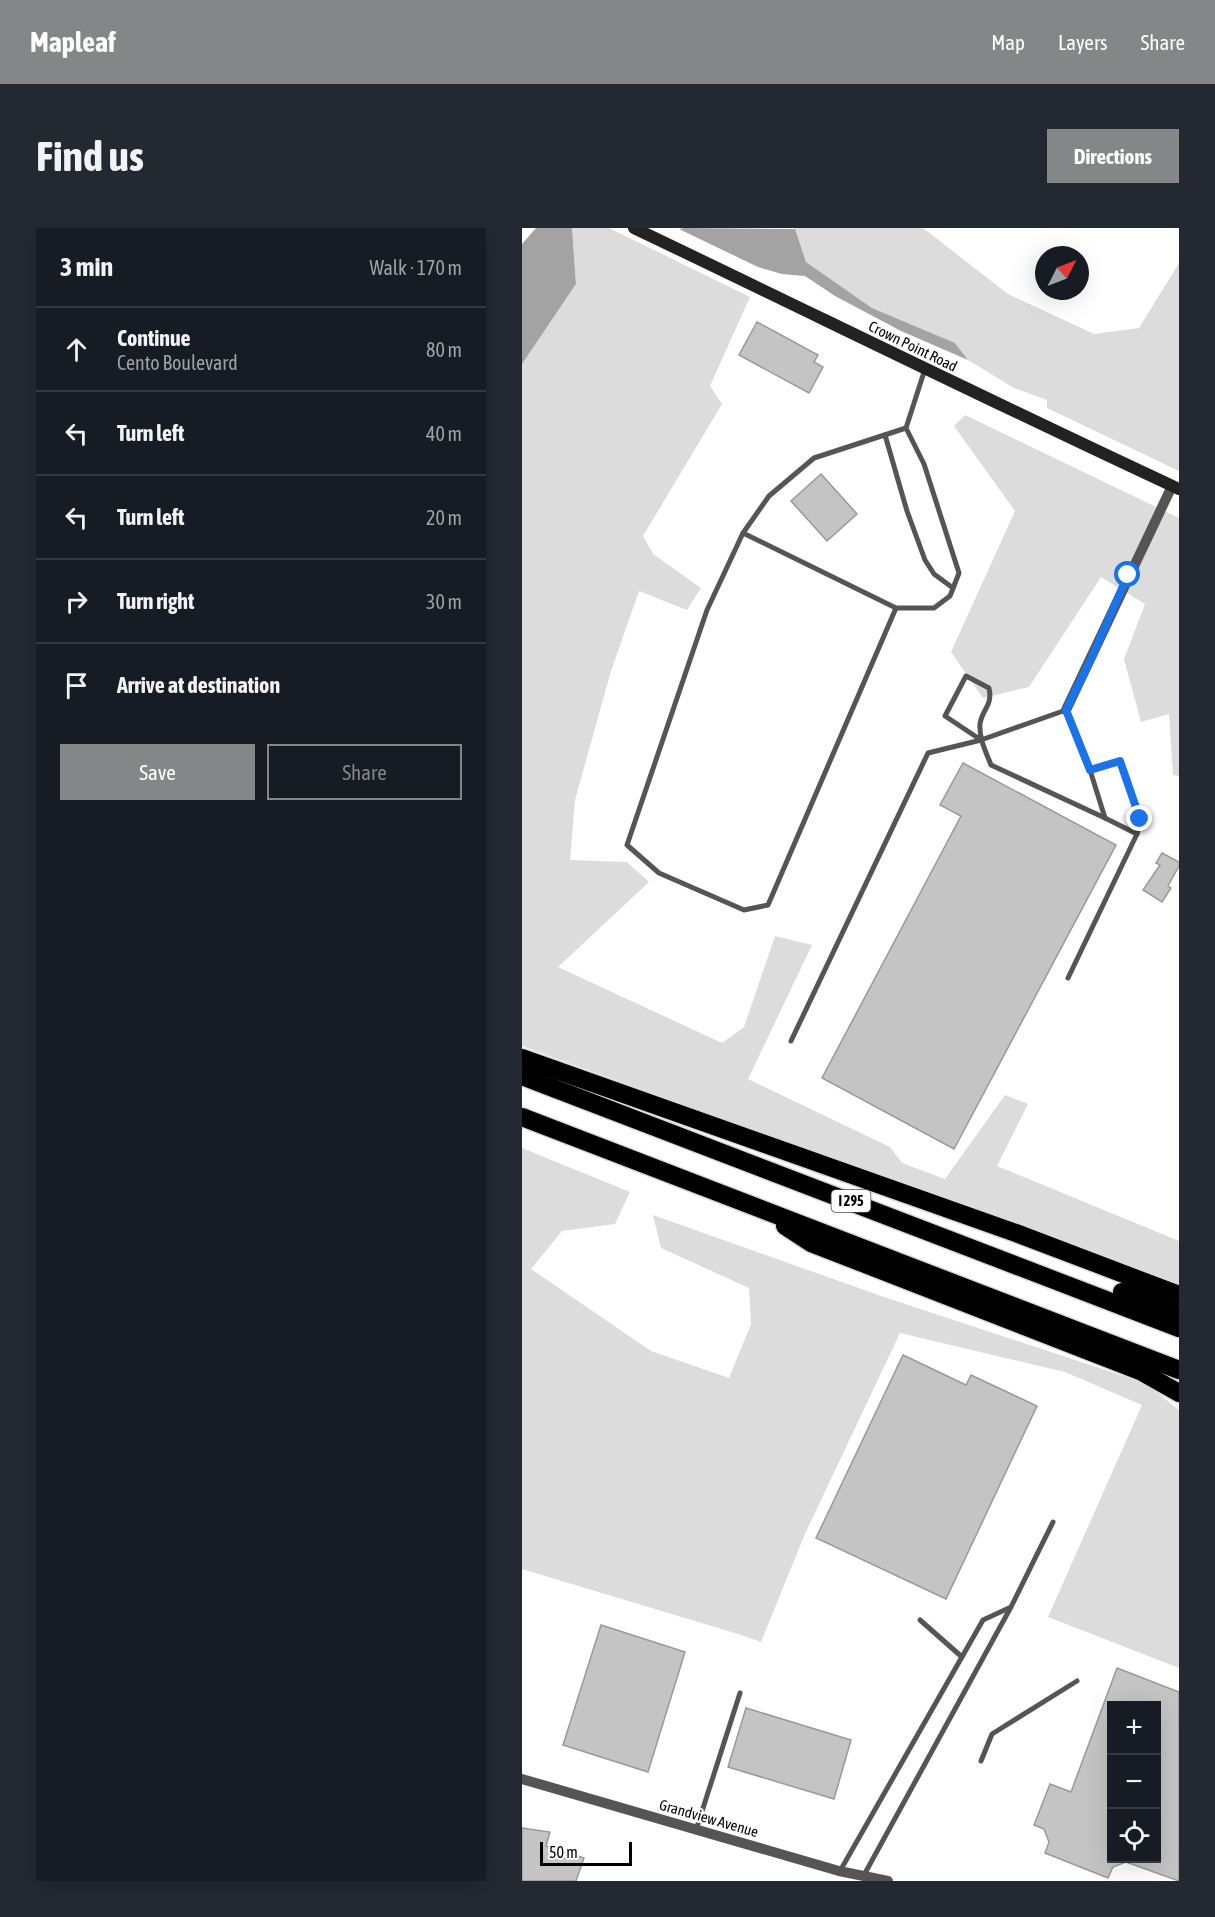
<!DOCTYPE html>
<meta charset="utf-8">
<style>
:root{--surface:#171b24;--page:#242831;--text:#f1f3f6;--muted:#9ea1a6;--line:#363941;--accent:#858687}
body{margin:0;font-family:"Asap Condensed",sans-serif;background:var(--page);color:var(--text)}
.controls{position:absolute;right:18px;bottom:18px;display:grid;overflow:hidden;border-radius:0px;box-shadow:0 6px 24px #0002}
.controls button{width:54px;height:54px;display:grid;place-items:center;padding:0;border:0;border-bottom:2px solid var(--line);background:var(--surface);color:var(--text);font:30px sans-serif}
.compass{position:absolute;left:513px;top:18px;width:54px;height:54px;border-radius:50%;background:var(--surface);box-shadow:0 6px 24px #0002;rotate:48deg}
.scale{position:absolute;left:18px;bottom:15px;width:92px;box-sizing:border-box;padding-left:6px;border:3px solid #000;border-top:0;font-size:16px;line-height:21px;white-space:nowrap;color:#000;-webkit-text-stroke:4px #fff;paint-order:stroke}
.stop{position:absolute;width:18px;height:18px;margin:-14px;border:4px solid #1a73e8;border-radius:50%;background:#fff}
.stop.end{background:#1a73e8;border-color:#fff;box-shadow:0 2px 6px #0008}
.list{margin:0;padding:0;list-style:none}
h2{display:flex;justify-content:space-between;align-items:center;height:78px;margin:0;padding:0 24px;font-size:26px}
h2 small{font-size:20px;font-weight:400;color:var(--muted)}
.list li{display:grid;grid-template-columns:39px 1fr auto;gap:18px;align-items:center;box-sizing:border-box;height:84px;padding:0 24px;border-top:2px solid var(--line)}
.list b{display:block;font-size:22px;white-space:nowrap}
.list p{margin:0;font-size:20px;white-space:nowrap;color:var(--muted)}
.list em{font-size:20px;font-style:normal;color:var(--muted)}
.actions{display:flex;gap:12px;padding:18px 24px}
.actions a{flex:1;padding:14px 0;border:2px solid var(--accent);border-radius:0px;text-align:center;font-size:21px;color:var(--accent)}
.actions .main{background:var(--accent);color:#fff}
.icon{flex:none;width:33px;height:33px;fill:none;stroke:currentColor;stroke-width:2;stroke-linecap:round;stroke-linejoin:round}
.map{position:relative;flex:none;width:657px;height:1653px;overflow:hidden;border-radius:0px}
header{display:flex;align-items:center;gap:36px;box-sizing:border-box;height:84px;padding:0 30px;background:var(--accent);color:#fff}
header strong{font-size:28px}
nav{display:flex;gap:33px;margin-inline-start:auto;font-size:21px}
.intro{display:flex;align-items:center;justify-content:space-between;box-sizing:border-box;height:144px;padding:0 36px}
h1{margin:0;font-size:42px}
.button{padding:15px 27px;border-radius:0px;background:var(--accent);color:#fff;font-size:21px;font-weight:700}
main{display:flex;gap:36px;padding:0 36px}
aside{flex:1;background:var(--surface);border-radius:0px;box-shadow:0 6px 24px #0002}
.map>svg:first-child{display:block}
</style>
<header>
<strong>Mapleaf</strong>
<nav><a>Map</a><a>Layers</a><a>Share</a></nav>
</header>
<div class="intro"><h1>Find us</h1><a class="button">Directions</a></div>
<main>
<aside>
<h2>3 min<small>Walk · 170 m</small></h2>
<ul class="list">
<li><svg class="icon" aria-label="ahead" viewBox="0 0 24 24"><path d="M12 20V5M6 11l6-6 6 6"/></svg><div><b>Continue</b><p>Cento Boulevard</p></div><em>80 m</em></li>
<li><svg class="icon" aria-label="left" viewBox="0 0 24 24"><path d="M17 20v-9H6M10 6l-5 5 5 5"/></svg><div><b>Turn left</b></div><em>40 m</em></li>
<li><svg class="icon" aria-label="left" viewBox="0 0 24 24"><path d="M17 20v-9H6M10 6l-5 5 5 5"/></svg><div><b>Turn left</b></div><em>20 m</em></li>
<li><svg class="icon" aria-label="right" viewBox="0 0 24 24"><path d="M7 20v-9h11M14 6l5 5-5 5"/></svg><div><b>Turn right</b></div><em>30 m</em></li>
<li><svg class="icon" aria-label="arrive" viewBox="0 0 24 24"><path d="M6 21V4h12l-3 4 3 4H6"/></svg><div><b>Arrive at destination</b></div></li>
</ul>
<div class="actions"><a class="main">Save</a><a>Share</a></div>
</aside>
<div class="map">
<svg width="657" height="1653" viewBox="0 0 657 1653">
<rect width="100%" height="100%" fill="#fff"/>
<g fill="#dcdcdc">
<polygon points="50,0 87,0 228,69 188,158 200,176 121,308 131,326 179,360 165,382 117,363 89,443 53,572 48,632 105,634 127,654 36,739 200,815 222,799 253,708 290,717 226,851 368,919 380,935 423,951 483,867 506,876 475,938 657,1013 657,1056 0,818 0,136 54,56"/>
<polygon points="272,0 401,0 486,66 572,106 617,100 657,35 657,243 525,180 525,172 492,160 446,132 433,115 350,80 284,34"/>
<polygon points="443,187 657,290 657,548 651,547 647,486 619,494 602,431 623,376 579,349 507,459 461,470 429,424 493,283 432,198"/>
<polygon points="0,920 108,964 93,996 40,1003 9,1041 129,1123 207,1150 229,1096 227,1060 139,1020 131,987 362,1069 623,1155 657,1182 657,1440 526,1389 620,1177 543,1144 378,1105 282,1308 239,1414 216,1406 0,1341"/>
</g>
<g fill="#a3a3a3">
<polygon points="14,0 50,0 54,56 0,136 0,16"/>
<polygon points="162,0 273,1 284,34 350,80 433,115 446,132 379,103 313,68 283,48 260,46 236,39 157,1"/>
</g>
<g fill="#c4c4c4" stroke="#999" stroke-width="1.5" fill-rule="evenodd">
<polygon points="235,94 296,127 292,134 301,139 287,165 217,127"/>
<polygon points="299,246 335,286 305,313 269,273"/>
<polygon points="441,535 594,617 432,921 300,850 439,588 418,577"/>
<polygon points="640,625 657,634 657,638 646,658 649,660 640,674 621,662 638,637 634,635"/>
<polygon points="381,1127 444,1157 449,1147 515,1178 424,1371 294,1310"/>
<polygon points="79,1397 163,1424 126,1544 41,1517"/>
<path d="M 595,1440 L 657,1464 L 657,1653 L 604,1634 L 591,1639 L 586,1650 L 523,1625 L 527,1614 L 522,1601 L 512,1597 L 528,1556 L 549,1564 ZM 590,1478 L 634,1478 L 634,1630 L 590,1630 Z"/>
<polygon points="224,1480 329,1512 312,1571 206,1539"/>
<polygon points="0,1600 28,1604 24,1618 62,1630 54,1653 0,1653"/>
</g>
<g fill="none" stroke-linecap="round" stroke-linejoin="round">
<defs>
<g id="highway">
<polyline points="0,830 494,1005 657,1067"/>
<polyline points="0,848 657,1100"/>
<polyline points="0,889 657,1142"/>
<polyline points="263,998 289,1015 618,1143 657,1165"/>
<polyline points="600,1064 657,1086"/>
</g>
</defs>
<use href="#highway" stroke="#dbdbdb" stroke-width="21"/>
<g stroke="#555" stroke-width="5">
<polyline points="384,200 292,230 247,268 221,305 374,380 412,380 428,368 437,345 402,236 384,200 403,141"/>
<polyline points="363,207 385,283 403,332 412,346 431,360"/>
<polyline points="221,305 185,382 105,617 137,645 222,682 246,677 374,380"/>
<polyline points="568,542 598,533 618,591 615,606"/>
<polyline points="546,750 615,606 583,590"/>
<path d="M 269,813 L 406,525 L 459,512 L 544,482 L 568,542 L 583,590 L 469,537 C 464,524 457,511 458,496 C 460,481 471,478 467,460 L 444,448 L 423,488 L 459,512"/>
<polyline points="398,1392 440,1429"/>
<polyline points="459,1533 470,1506 555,1453"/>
<polyline points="174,1602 218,1465"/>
<polyline points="318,1643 461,1392 487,1380"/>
<polyline points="342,1647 489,1379 531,1294"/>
</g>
<g stroke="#555" stroke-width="10">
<polyline points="544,482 650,258"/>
<polyline points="0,1551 317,1643 366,1653"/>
</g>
<path stroke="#222" stroke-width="12" d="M 112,0 C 294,87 474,176 657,261"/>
<use href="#highway" stroke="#000" stroke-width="18"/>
</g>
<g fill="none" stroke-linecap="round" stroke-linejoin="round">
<polyline stroke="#1a73e8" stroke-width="8" points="606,347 569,431 544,482 568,542 598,533 618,591"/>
</g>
<g text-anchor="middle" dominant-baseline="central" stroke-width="4.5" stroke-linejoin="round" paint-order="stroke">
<rect fill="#fff" stroke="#4c4c4c" stroke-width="1.5" x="309.5" y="962" width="39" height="22" rx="4.5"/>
<g font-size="14" font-weight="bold" fill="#000">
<text x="329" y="973">I 295</text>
</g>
<g font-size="15" fill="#000" stroke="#fff">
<text transform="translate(391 118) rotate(26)">Crown Point Road</text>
<text transform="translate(187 1590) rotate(16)">Grandview Avenue</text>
</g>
</g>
</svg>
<div class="controls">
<button>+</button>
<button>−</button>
<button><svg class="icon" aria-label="locate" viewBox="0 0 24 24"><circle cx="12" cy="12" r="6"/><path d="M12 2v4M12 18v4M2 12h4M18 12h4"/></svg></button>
</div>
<svg class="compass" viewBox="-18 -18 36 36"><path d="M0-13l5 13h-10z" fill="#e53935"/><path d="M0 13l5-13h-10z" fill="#9ea1a6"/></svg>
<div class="scale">50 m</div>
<div class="stop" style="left:606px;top:347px"></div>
<div class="stop end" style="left:618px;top:591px"></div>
</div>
</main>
